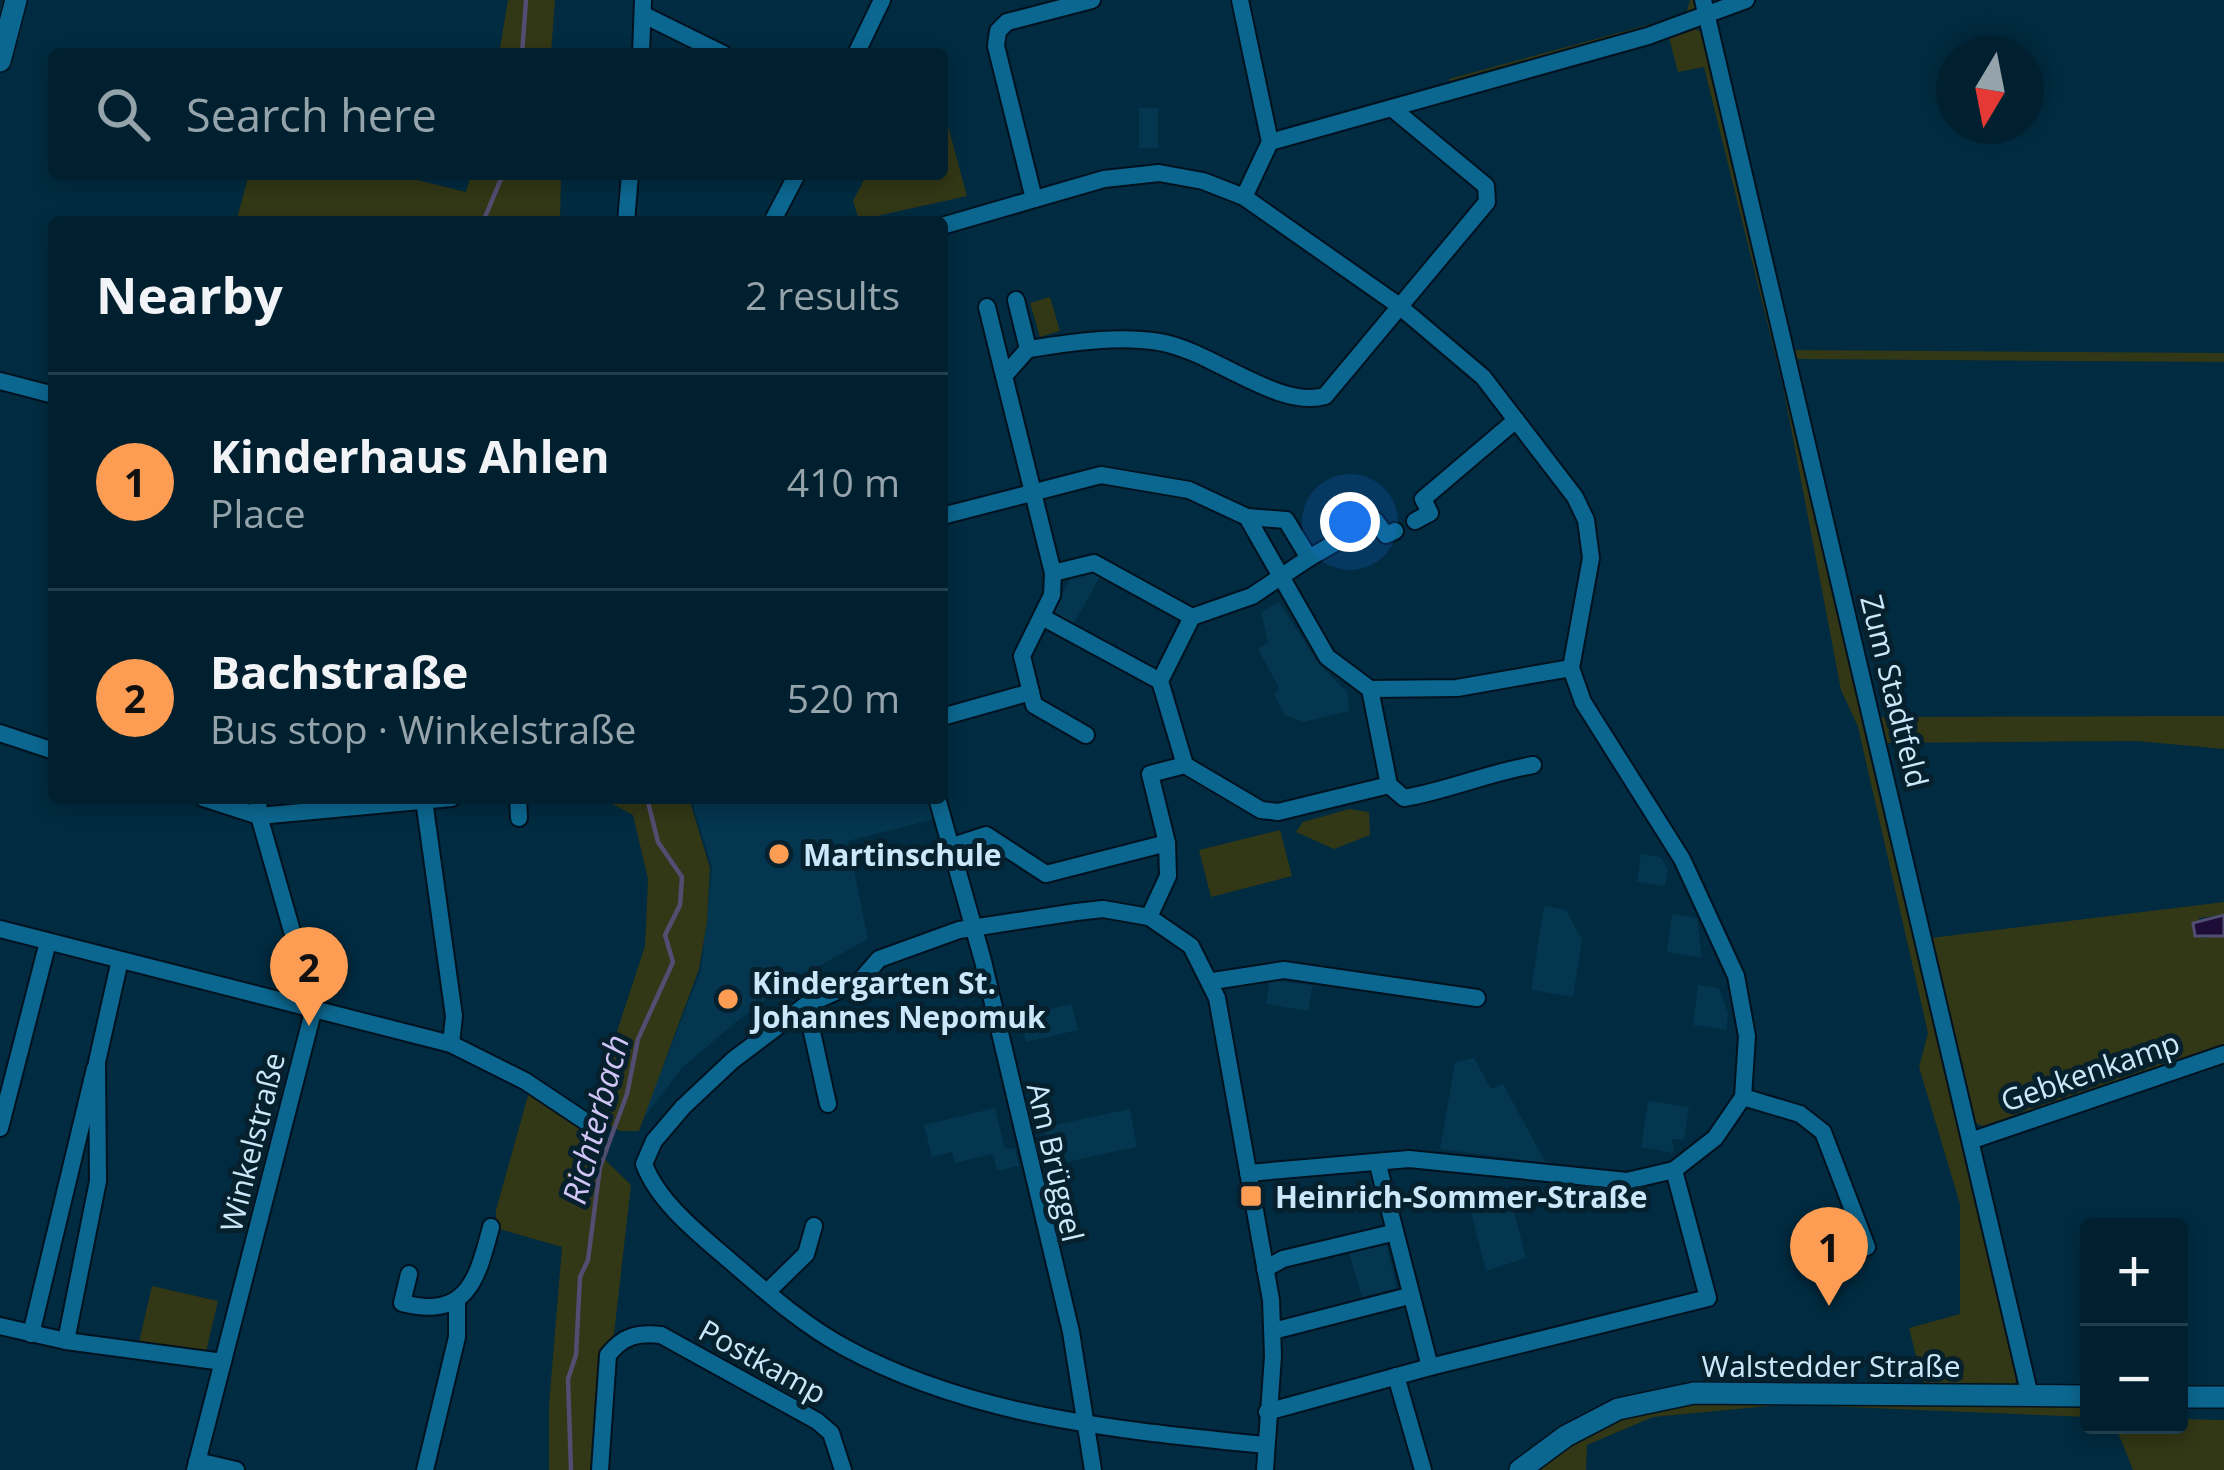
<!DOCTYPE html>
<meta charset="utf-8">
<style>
:root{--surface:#002030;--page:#0e2d3c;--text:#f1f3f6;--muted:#95a3ab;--line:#223e4c;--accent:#fc9d53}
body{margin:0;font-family:"Open Sans",sans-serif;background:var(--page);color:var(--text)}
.controls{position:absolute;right:36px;bottom:36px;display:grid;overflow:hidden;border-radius:12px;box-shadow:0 6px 18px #0003}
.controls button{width:108px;height:108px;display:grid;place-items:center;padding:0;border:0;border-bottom:3px solid var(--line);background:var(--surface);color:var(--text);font:60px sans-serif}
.compass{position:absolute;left:1936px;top:36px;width:108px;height:108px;border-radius:50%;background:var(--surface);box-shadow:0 6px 18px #0003;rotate:190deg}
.you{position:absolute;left:1350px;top:522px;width:42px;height:42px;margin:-30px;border:9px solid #fff;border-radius:50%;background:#1a73e8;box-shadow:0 0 0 18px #1a73e833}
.badge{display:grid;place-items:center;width:78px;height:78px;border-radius:50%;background:var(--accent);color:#111;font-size:39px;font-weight:700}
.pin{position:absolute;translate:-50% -99px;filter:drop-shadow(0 3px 6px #0008)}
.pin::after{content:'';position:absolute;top:63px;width:42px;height:36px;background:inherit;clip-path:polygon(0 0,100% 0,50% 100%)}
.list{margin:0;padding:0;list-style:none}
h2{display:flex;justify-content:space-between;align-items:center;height:156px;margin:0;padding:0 48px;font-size:51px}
h2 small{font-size:39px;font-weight:400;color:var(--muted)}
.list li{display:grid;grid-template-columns:78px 1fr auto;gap:36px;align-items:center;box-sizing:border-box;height:216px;padding:0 48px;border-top:3px solid var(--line)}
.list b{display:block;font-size:45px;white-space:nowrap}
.list p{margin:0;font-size:39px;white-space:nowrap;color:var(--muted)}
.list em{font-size:39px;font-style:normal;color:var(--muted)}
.icon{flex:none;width:66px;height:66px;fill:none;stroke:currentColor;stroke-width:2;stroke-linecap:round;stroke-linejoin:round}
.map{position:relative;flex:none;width:2224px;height:1470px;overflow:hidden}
.search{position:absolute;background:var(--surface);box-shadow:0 6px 18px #0003;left:48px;top:48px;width:900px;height:132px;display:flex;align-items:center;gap:30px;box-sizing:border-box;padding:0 42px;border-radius:12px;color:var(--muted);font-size:45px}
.panel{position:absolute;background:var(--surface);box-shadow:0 6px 18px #0003;left:48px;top:216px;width:900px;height:588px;border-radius:12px}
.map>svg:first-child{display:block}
</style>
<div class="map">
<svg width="2224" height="1470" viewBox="0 0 2224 1470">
<rect width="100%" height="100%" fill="#002b40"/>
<g fill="#04364f">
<rect x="1139" y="108" width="19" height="40"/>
<polygon points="1090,569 1101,575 1073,625 1052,613 1074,572"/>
<polygon points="1279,602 1319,664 1348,693 1349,711 1304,722 1285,715 1274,695 1279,688 1258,649 1268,642 1261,612"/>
<polygon points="691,798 928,798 934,819 848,841 868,939 790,982 736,1022 682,1068 642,1120 701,970 712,867"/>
<polygon points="1641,854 1661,857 1668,869 1665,886 1637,882"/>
<polygon points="1544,906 1566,910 1582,940 1573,997 1531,990"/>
<polygon points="1672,914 1697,918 1702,958 1667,952"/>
<polygon points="1270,980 1313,985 1308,1011 1266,1004"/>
<polygon points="1698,985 1719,988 1728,1013 1726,1030 1693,1025"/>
<polygon points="1072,1004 1078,1030 1026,1042 1023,1029 1012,1031 1009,1018"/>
<polygon points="1474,1058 1491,1089 1503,1084 1546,1163 1440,1149 1455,1062"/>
<polygon points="1648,1101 1689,1107 1684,1140 1672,1139 1674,1153 1641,1147"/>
<polygon points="995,1108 1005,1149 1015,1148 1019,1166 997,1171 993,1154 955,1163 952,1152 932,1157 924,1125"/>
<polygon points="1130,1109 1137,1147 1052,1165 1044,1127"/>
<polygon points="1496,1190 1499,1199 1510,1196 1526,1258 1486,1271 1467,1197"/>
<polygon points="1386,1244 1397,1288 1362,1297 1349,1253"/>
</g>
<g fill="#323716">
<polygon points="508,0 555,0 551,54 499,54"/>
<polygon points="1690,0 1698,0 1695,14 1451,86 1449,79 1677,17 1687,11"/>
<polygon points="1691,27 1707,35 2021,1376 2013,1386 1924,1388 1909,1328 1960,1314 1960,1204 1919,1067 1928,1033 1858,727 1841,690 1783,386 1704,67 1678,72 1668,34"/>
<polygon points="942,104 967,196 859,220 853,201 867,174 942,174"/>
<polygon points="249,174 393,174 466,192 471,174 561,174 560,222 236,222"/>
<polygon points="1050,297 1060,331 1040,337 1030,303"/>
<polygon points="1793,350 2224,353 2224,362 1795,359"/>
<polygon points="2224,716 2224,749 2136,741 1885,743 1879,717"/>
<polygon points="601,798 689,798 710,868 707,922 699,969 639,1131 620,1131 590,1114 645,946 648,879 633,815"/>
<polygon points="1349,809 1369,812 1370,835 1334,849 1296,832 1303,822"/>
<polygon points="1280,830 1292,876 1211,897 1199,850"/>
<polygon points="2224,902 2224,915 2199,918 2202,938 2224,936 2224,1050 1991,1129 1975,1123 1931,938"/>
<polygon points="529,1092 584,1128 583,1138 631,1185 614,1334 598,1358 595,1470 549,1470 549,1405 562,1247 496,1228 496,1210"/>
<polygon points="152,1286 218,1301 206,1352 139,1342"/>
<polygon points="1805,1400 2089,1403 2089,1417 1800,1405"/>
<polygon points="1691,1401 1790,1404 1653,1417 1587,1445 1586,1470 1533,1470 1607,1423"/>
<polygon points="2179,1419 2224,1420 2224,1470 2133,1470 2115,1425 2179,1425"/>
</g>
<polygon fill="#1d0c38" stroke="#514e72" stroke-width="3" points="2224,915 2224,936 2195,936 2193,923"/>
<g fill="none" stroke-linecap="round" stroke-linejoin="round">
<g stroke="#514e72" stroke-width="4.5">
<polyline points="522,54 526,0"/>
<polyline points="483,222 503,174"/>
<polyline points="571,1470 568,1379 576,1355 580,1277 588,1260 600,1167 627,1094 638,1039 673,962 665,935 680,905 682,877 658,842 647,798"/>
</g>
<defs>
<g id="street">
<polyline points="1240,0 1270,142 1244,197"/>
<polyline points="1703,0 2030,1396"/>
<polyline points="644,15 723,54"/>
<polyline points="641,54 643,0"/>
<polyline points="856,54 882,0"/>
<polyline points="1270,142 1648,36 1746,0"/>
<polyline points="1034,199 996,46 998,31 1007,22 1092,0"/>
<polyline points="626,222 630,174"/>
<polyline points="772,222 797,174"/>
<polyline points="942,226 1104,179 1159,173 1203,181 1244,197 1398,305 1483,377 1575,497 1586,520 1591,558 1571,668 1583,702 1682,859 1736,976 1747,1036 1743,1097 1715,1138 1674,1170 1627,1181 1409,1159 1248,1173"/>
<polyline points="1016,300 1028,349"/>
<polyline points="987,307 1004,376"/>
<path d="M 1028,349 C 1071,343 1115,335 1159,342 C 1211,350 1278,410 1325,396 L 1487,202 L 1486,186 L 1393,109"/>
<polyline points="1028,349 1004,376 1053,573 1052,595 1022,656 1034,705 1086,735"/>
<polyline points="0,381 54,395"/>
<polyline points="942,516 1101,475 1189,490 1247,517 1327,657 1370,689 1457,688 1571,668"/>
<polyline points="1247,517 1286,520 1309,558 1375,520 1386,535 1395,531"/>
<polyline points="1415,521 1430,513 1423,499 1516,420"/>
<polyline points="1309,558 1252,596 1192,617 1160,681 1185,765 1261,810 1278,812 1389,785"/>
<polyline points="1053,573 1094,563 1192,617"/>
<polyline points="1042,617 1160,681"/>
<path d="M 1370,689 L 1389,785 L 1404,798 C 1450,790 1487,773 1533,765"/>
<polyline points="942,717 1031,692"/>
<polyline points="0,733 54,751"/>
<polyline points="258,798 259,816 452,798"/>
<polyline points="518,798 519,818"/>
<polyline points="937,798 983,961 1071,1332 1093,1470"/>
<polyline points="424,800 454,1016 451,1044"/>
<polyline points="1167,843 1150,774 1185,765"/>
<polyline points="952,846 986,835 1046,874 1167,843 1168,876 1149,917"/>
<polyline points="0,929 451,1044 525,1081 591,1125"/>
<polyline points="1213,981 1284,970 1477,998"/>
<polyline points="806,1005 828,1104"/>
<polyline points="1743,1097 1800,1114 1823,1132 1867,1247"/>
<polyline points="0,1128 48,942"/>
<polyline points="1973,1140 2224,1054"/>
<polyline points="1378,1165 1430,1367 1708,1298 1674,1170"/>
<polyline points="1265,1269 1283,1259 1392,1233"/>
<path d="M 409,1274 L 402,1303 C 467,1320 477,1280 491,1227"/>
<polyline points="767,1292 806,1254 814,1226"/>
<polyline points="0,1326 66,1341 223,1362"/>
<polyline points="1273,1331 1409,1296"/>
<polyline points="31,1334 95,1068"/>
<polyline points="66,1341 98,1181 97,1062 120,960"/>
<polyline points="1396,1376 1423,1470"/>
<polyline points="1267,1412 1430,1367"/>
<path d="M 1264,1445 C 1121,1430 975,1418 846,1348 C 803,1325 765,1291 729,1260 C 699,1234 658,1202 644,1164 L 654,1141 L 683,1107 L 733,1060 L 806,1005 L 860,981 L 879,959 L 959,930 L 1076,912 L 1103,909 L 1149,917 L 1191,946 L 1217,998 L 1271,1300 L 1273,1356 L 1265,1470"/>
<polyline points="197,1461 236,1470"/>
<polyline points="195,1470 314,1008 259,816 203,798"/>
<polyline points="425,1470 457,1337 457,1300"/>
<path d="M 600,1470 L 608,1355 C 623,1336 638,1332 661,1335 L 817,1421 L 831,1433 L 843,1470"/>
</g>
<g id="secondary">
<polyline points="0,61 16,0"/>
<polyline points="2179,1397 2224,1397"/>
<polyline points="1520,1470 1566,1436 1618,1409 1694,1393 2089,1396"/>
</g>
</defs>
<use href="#street" stroke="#00121f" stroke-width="20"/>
<use href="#secondary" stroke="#00121f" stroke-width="24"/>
<use href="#street" stroke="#0c6790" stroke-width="16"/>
<use href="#secondary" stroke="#0c6790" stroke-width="21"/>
</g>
<g fill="#fc9d53" stroke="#07202e" stroke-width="4.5">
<circle cx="779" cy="854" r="12"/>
<circle cx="728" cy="999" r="12"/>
<rect x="1239" y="1184" width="24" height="24" rx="6"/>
</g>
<g text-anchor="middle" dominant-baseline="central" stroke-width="10" stroke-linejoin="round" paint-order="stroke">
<g font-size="30" fill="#cbe8fb" stroke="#07202e">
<text transform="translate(1895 691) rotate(76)">Zum Stadtfeld</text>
<text transform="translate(2090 1071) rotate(-19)">Gebkenkamp</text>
<text transform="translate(252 1142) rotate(-76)">Winkelstraße</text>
<text transform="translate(1056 1162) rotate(77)">Am Brüggel</text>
<text transform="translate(763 1361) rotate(29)">Postkamp</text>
<text x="1831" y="1365">Walstedder Straße</text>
</g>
<g font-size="30" font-weight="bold" fill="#cbe8fb" stroke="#07202e" text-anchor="start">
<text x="803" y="854">Martinschule</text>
<text x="752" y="982">Kindergarten St.<tspan x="752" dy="34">Johannes Nepomuk</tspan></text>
<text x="1275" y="1196">Heinrich-Sommer-Straße</text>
</g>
<g font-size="33" font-style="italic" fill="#d1c5f5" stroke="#07202e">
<text transform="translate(595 1119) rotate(-75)">Richterbach</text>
</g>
</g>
</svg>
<div class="controls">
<button>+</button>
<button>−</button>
</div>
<svg class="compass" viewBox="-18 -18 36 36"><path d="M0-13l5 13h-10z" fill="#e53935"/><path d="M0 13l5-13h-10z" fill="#95a3ab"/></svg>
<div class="you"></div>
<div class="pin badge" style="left:1829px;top:1306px">1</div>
<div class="pin badge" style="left:309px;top:1026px">2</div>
<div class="search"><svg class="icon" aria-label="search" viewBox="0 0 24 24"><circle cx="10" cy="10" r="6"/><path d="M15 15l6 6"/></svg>Search here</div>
<section class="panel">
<h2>Nearby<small>2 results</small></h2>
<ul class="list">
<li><span class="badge">1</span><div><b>Kinderhaus Ahlen</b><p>Place</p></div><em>410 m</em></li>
<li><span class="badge">2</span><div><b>Bachstraße</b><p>Bus stop · Winkelstraße</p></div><em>520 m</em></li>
</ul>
</section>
</div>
